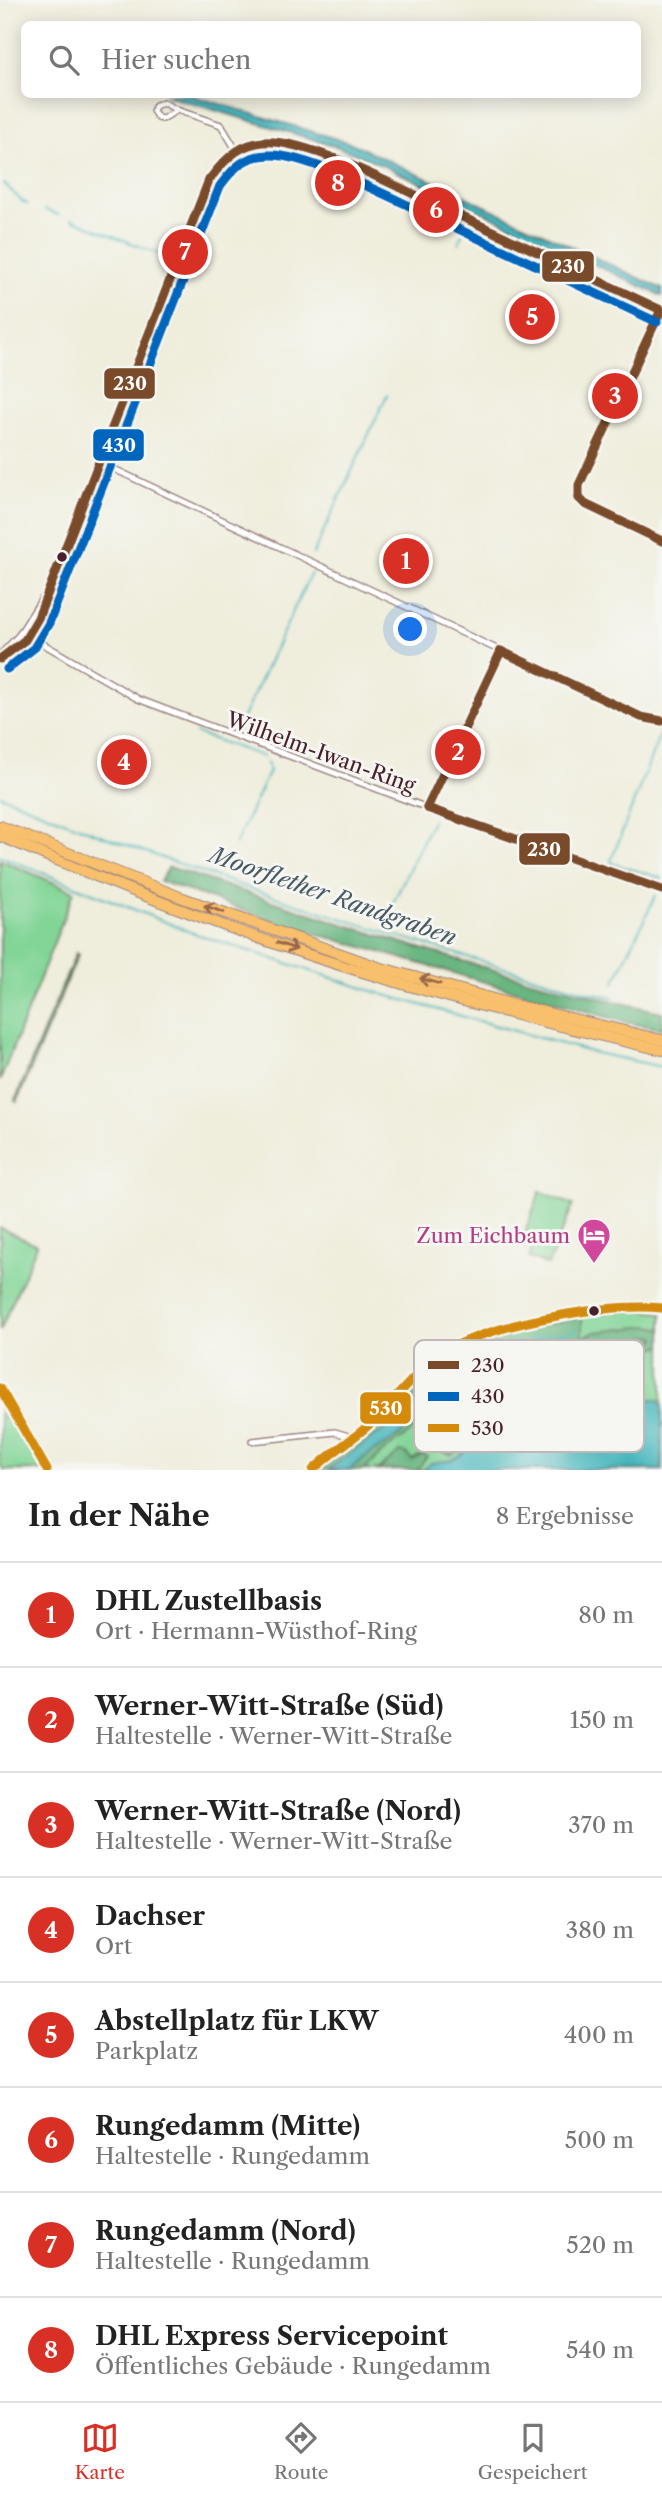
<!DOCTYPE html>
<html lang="de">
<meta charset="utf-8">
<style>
:root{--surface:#fff;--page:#f6f6f6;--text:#222;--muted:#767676;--line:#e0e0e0;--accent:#d93025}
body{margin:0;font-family:"Libre Caslon Text",serif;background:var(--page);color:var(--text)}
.you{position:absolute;left:411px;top:630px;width:24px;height:24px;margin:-18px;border:5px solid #fff;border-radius:50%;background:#1a73e8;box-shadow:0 0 0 10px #1a73e833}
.badge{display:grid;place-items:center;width:46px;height:46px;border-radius:50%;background:var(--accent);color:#fff;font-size:23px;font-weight:700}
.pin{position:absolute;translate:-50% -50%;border:4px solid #fff;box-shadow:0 2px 7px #0006}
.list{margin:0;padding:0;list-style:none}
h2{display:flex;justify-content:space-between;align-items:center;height:91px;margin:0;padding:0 28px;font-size:30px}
h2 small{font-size:23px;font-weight:400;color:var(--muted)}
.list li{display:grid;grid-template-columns:46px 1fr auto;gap:21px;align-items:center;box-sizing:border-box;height:105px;padding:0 28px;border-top:2px solid var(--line)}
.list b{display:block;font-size:26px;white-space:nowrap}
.list p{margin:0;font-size:23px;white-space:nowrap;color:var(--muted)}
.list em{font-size:23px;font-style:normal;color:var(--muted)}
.icon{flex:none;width:38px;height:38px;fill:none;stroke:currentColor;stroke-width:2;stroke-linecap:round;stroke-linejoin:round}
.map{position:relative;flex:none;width:662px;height:1470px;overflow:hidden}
.search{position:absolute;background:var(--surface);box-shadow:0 4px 18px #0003;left:21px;right:21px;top:21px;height:77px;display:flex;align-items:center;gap:18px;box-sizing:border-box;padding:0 24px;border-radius:10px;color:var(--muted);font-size:26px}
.sheet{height:931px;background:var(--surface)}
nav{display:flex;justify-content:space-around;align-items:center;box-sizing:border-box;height:98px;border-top:2px solid var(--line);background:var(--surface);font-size:19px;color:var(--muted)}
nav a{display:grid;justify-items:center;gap:4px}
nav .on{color:var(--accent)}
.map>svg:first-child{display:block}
</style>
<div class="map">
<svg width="662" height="1470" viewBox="0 0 662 1470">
<rect width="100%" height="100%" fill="#f6f6f2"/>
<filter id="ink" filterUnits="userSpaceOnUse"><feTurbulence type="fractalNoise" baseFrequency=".0143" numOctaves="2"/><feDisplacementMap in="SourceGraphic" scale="14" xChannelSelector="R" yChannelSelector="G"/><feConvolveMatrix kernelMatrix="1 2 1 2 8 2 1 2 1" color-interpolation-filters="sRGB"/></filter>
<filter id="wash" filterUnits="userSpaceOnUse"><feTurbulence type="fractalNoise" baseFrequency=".00686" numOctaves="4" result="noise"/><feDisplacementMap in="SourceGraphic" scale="28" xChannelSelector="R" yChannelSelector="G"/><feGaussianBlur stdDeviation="1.57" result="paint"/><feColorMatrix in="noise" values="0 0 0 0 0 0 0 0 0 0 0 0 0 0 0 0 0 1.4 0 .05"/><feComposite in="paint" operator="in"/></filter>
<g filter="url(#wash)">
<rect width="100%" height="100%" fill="#efeddb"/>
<g fill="#82d597" stroke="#667a61" stroke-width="2">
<polygon points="0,860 74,891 0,1081"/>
<polygon points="540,1191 573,1205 548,1265 529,1258 533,1245 522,1241"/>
<polygon points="0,1228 37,1245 0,1331"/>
<polygon points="641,1310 662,1313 662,1470 320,1470 360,1438 435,1366 455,1350 491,1336 563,1320 609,1312"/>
<polygon points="0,1407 4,1418 11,1415 42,1470 3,1470 0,1463"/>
</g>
<g fill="#69b680" stroke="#5a6a56" stroke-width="2">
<path d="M 169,867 C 332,921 494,976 662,1012 L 662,1029 L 624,1022 L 289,926 L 160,881 Z"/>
<polygon points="76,953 78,955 17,1102 15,1101"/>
<path d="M 582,1317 L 582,1338 L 595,1332 L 648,1326 L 662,1328 L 662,1345 L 654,1348 L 652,1346 L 656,1337 L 648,1335 C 635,1343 616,1339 600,1345 L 599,1351 L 594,1355 L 586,1353 L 582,1346 C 575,1352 569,1352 561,1355 C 543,1361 528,1370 516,1351 L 507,1355 L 494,1378 L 482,1385 L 479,1392 L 464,1400 L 444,1402 L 414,1430 L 383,1452 L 364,1470 L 349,1470 L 366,1456 L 397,1437 L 449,1391 L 514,1348 L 472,1360 L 452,1373 L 384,1431 L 376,1435 L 328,1470 L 320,1470 L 394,1414 L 443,1368 L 463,1352 L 493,1341 L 491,1336 Z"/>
<path d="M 461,1420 L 473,1424 L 477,1428 L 477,1434 L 459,1451 L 450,1455 L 439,1450 C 433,1431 445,1424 461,1420 Z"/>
<polygon points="400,1452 406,1453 412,1460 423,1454 427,1457 417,1470 378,1470"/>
</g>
<g fill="#45b5bb" stroke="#486a73" stroke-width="2">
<polygon points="164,95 190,95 353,144 662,289 662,296 376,162 336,146"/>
<path d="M 512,1345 L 515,1346 L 514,1348 L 449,1391 L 397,1437 L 366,1456 L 349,1470 L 328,1470 L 376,1435 L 384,1431 C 424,1396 460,1359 512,1345 Z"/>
<polygon points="638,1399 658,1399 662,1405 662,1470 423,1470 431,1463 451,1460 461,1455 481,1435 495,1430 517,1426 527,1429 566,1414 572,1407 588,1403 599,1406"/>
</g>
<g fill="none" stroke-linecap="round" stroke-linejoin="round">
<g stroke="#45b5bb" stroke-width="2">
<polyline points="4,184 23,202 28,204"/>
<polyline points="45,210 59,215"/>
<polyline points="71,219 161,255"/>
<polyline points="459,243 462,234"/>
<polyline points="313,554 387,395"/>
<polyline points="237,730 311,573"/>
<polyline points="661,732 611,861 614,864 662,878"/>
<polyline points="196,733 264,757"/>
<path d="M 0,795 C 191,875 389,935 587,992 L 613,997"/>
<polyline points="235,845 269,771 267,762"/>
<polyline points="0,856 193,933 385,995 591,1052 662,1067"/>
<polyline points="385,920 432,821"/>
<polyline points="614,983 656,895"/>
<polyline points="515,1346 542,1337 578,1330"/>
</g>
</g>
</g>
<g filter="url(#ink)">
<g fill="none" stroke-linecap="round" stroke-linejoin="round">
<defs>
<g id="street">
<polyline points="177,110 163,119 158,118 153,111 156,105 164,103 177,110 221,125 241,158"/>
<path d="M 209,184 C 231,160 258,147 290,148"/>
<polyline points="622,294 662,321"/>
<polyline points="662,309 578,490 578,496 585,504 662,541"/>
<polyline points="97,461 641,717 662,721"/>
<polyline points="21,631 138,699 433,810 662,890"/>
<polyline points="0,655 19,635 43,597"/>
<polyline points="0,659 25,640 38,618 209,180 227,156 250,145 274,142 314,152 381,179 662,311"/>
<polyline points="427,808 501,651"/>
<polyline points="252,1441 335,1432 355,1438"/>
</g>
<g id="secondary">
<polyline points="0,1388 11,1405 47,1470"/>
<path d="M 313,1470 C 330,1452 353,1440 371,1423 C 398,1398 421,1364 453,1347 C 487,1328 626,1299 662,1308"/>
</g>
<g id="highway">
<polyline points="0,826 180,897 378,967 515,1005 662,1040"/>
<path d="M 0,836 C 123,889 250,939 379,977 C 472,1005 567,1028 662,1050"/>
</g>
</defs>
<use href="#street" stroke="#9c8683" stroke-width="8"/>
<use href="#secondary" stroke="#9c8683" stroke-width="10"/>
<use href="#highway" stroke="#9c8683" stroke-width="12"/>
<use href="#street" stroke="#fff" stroke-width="5"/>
<use href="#secondary" stroke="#fce5c4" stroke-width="7"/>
<use href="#highway" stroke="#f8bf6c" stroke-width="10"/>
<defs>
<g id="bus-1">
<polyline points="579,498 585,504 662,541"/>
<polyline points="501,651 641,717 662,721"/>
<path d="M 0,659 L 25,640 L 38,618 L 209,180 C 226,157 243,140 274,142 C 316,145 385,181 424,199 C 503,236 582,273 661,310 L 579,485 L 579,498"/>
<polyline points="427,808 662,890"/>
<polyline points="427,808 501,651"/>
</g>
<path id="bus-2" d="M 7,669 L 34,648 L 49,623 L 220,186 C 234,167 245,155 271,155 C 306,155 382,193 416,209 C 496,247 576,284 657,322"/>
<g id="bus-3">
<polyline points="0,1388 47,1470"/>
<path d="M 313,1470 C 331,1452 353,1440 371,1423 C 398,1398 420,1364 453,1347 C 502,1322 608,1303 662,1308"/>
</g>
</defs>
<use href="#bus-1" stroke="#f6f6f2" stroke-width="14"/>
<use href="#bus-2" stroke="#f6f6f2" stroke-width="14"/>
<use href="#bus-3" stroke="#f6f6f2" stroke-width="14"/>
<use href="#bus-1" stroke="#7a4b2a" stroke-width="9"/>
<use href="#bus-2" stroke="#0065bd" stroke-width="9"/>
<use href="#bus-3" stroke="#d48b09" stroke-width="9"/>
</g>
<defs><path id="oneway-shaft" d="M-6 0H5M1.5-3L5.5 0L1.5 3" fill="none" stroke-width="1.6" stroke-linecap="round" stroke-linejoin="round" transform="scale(1.75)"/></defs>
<g stroke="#986748">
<use href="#oneway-shaft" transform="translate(214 909) rotate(-161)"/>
<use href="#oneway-shaft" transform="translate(287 946) rotate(19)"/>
<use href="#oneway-shaft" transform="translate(430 981) rotate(-164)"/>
</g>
</g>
<defs>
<symbol id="hotel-pin" viewBox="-11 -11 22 30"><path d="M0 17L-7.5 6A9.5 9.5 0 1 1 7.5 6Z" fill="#d1479c" stroke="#f6f6f2"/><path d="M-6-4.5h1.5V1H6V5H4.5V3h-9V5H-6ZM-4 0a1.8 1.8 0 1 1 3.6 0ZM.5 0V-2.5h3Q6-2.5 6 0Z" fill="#fff"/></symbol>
</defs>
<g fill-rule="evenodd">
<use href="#hotel-pin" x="575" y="1216" width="38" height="52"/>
</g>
<g fill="#4a1f2b" stroke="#f6f6f2" stroke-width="2.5">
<circle cx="62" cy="557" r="6"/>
<circle cx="594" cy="1311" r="6"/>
</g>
<g text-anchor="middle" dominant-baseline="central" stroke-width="6" stroke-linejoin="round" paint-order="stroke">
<g font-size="21" fill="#4a1f2b" stroke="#f6f6f2">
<text transform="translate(321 752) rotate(20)">Wilhelm-Iwan-Ring</text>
</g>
<g font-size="21" fill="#b23c85" stroke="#f6f6f2" text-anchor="end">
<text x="570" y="1235">Zum Eichbaum</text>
</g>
<g font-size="23" font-style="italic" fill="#485b65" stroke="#f6f6f2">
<text transform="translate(333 896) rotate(19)">Moorflether Randgraben</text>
</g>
</g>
<rect x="414" y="1340" width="230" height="112" rx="10" fill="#f6f6f2" stroke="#c2b6b6" stroke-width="2"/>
<rect x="428" y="1361" width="31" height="8" fill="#7a4b2a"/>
<rect x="428" y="1392" width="31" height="9" fill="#0065bd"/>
<rect x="428" y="1424" width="31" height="8" fill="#d48b09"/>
<g font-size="19" fill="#4a1f2b">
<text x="471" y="1372">230</text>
<text x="471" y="1403">430</text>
<text x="471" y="1435">530</text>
</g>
<g stroke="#f6f6f2" stroke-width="2.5">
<rect x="541" y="250" width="54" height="33" rx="7" fill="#7a4b2a"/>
<rect x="103" y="367" width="53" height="33" rx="7" fill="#7a4b2a"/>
<rect x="92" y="428" width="53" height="34" rx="7" fill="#0065bd"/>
<rect x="518" y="832" width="53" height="34" rx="7" fill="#7a4b2a"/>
<rect x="359" y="1391" width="53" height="34" rx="7" fill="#d48b09"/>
</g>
<g font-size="19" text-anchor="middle" font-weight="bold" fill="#fff">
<text x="568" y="273">230</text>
<text x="130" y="390">230</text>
<text x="119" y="452">430</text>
<text x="544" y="856">230</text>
<text x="386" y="1415">530</text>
</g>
</svg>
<div class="you"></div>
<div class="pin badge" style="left:406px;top:561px">1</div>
<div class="pin badge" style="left:458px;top:752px">2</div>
<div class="pin badge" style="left:615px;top:396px">3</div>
<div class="pin badge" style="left:124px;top:762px">4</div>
<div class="pin badge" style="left:532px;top:317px">5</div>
<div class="pin badge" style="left:436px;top:210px">6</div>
<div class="pin badge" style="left:185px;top:252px">7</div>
<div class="pin badge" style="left:338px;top:183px">8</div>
<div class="search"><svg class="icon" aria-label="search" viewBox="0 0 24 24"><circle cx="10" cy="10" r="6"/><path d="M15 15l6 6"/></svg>Hier suchen</div>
</div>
<section class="sheet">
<h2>In der Nähe<small>8 Ergebnisse</small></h2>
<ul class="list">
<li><span class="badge">1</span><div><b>DHL Zustellbasis</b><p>Ort · Hermann-Wüsthof-Ring</p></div><em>80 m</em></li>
<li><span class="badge">2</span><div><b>Werner-Witt-Straße (Süd)</b><p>Haltestelle · Werner-Witt-Straße</p></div><em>150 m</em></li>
<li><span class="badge">3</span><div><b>Werner-Witt-Straße (Nord)</b><p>Haltestelle · Werner-Witt-Straße</p></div><em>370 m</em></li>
<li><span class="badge">4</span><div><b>Dachser</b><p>Ort</p></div><em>380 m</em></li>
<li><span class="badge">5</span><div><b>Abstellplatz für LKW</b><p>Parkplatz</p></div><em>400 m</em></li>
<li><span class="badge">6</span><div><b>Rungedamm (Mitte)</b><p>Haltestelle · Rungedamm</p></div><em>500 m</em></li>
<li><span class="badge">7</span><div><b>Rungedamm (Nord)</b><p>Haltestelle · Rungedamm</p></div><em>520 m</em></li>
<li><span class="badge">8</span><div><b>DHL Express Servicepoint</b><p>Öffentliches Gebäude · Rungedamm</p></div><em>540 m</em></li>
</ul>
</section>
<nav>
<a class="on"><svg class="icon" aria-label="map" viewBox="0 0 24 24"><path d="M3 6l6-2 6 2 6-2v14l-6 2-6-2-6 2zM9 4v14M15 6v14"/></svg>Karte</a>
<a><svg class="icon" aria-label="directions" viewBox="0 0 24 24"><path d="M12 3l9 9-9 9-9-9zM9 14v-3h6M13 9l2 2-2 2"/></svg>Route</a>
<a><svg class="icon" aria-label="saved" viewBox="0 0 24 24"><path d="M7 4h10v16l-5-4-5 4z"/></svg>Gespeichert</a>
</nav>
